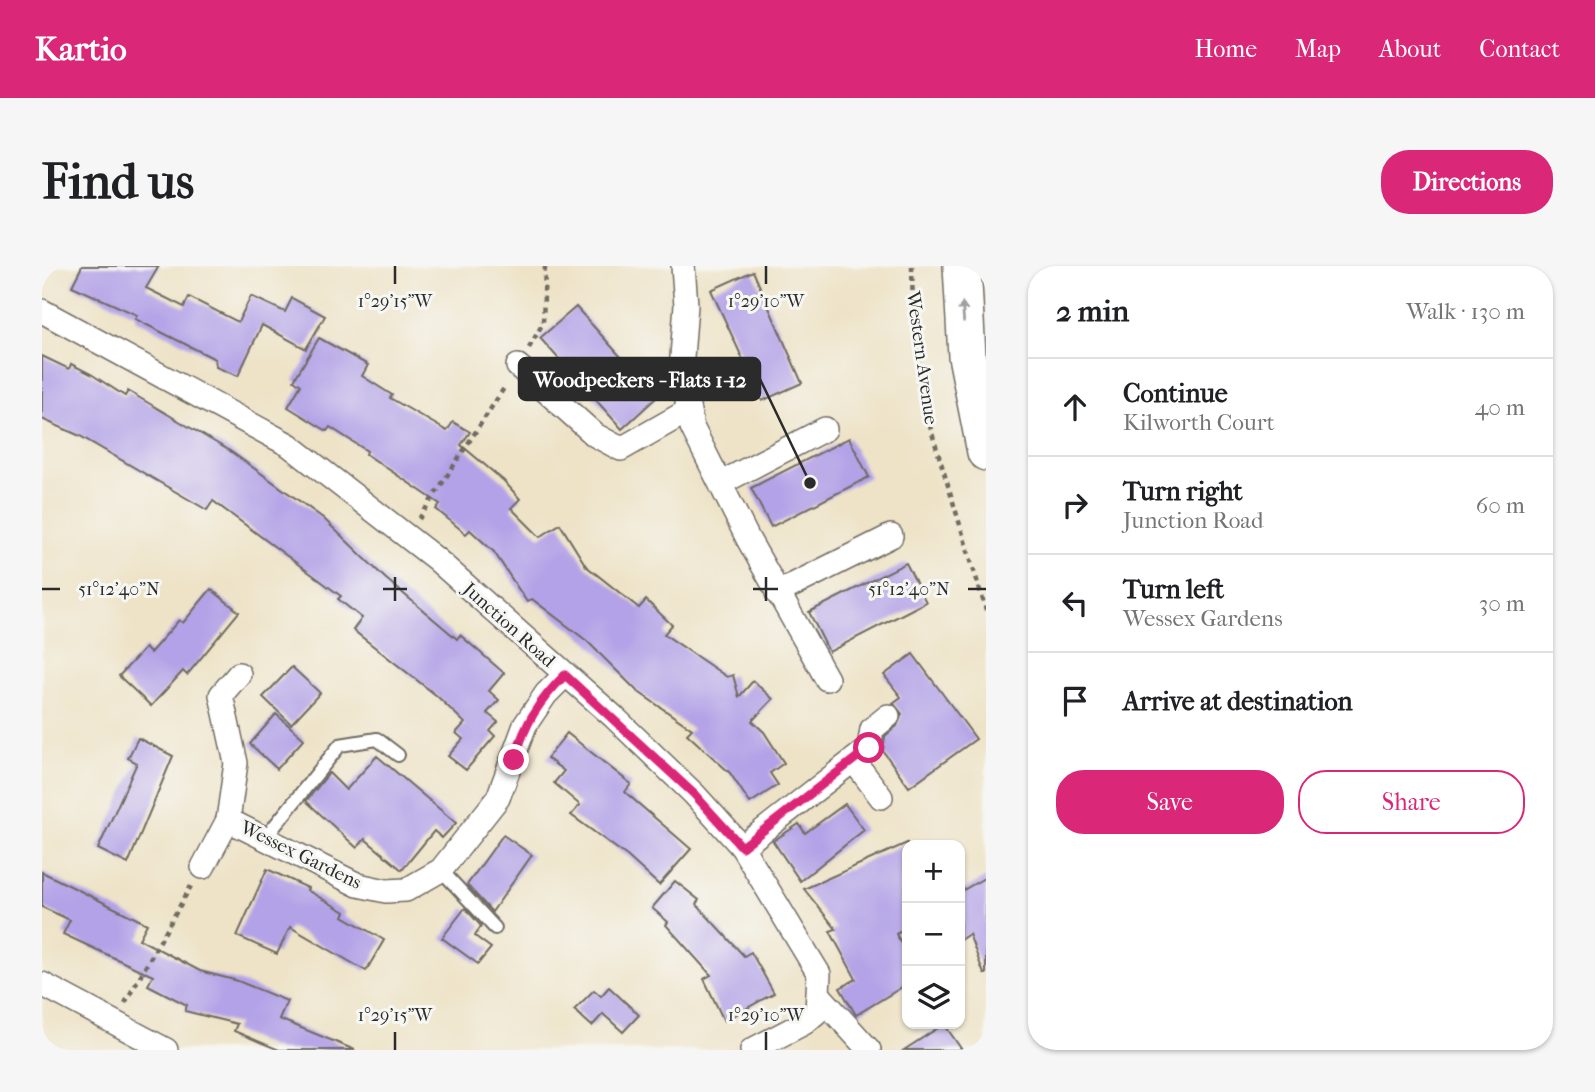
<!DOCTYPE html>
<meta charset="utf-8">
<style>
:root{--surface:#fff;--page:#f6f6f6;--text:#202124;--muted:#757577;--line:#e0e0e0;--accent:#db2777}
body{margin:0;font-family:"IM FELL French Canon",serif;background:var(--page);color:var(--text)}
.controls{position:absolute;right:21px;bottom:21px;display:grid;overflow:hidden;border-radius:14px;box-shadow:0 2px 5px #0004}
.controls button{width:63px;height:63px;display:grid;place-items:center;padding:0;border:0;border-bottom:2px solid var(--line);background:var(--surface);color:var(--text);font:35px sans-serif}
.stop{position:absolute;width:21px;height:21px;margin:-16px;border:5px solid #db2777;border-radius:50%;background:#fff}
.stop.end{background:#db2777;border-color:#fff;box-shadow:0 2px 7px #0008}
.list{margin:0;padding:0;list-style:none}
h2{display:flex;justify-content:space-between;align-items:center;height:91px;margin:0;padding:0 28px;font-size:30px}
h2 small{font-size:23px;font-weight:400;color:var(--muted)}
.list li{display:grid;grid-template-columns:46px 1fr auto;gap:21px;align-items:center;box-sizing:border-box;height:98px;padding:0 28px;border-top:2px solid var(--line)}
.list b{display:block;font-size:26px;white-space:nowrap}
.list p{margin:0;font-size:23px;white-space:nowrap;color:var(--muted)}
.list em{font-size:23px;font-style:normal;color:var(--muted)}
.actions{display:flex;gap:14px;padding:21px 28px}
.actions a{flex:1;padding:16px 0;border:2px solid var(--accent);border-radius:28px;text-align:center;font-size:24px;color:var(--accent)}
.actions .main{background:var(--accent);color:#fff}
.icon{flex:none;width:38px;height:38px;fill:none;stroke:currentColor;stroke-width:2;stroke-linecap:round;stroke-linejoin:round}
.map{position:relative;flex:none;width:944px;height:784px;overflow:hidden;border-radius:28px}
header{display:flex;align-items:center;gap:42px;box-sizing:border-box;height:98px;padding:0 35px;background:var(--accent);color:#fff}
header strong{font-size:33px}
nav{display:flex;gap:38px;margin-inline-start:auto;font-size:24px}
.intro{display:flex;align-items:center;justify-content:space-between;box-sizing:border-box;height:168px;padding:0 42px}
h1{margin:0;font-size:49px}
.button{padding:18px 32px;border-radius:28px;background:var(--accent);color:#fff;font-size:24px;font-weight:700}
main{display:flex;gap:42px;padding:0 42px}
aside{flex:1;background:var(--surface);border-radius:28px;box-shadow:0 2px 5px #0004}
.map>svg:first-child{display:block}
</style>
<header>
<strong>Kartio</strong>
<nav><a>Home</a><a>Map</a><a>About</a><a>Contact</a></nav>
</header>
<div class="intro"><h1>Find us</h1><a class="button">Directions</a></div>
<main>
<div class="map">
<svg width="944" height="784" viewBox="0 0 944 784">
<rect width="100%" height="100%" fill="#f6f6f2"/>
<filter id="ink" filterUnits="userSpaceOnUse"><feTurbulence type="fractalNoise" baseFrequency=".0143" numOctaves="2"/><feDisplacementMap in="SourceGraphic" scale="14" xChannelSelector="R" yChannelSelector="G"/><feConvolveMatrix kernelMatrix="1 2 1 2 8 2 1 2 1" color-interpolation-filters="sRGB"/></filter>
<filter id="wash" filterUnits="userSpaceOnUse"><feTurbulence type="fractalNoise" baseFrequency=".00686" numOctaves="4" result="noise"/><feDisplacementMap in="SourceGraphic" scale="28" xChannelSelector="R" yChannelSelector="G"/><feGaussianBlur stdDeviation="1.57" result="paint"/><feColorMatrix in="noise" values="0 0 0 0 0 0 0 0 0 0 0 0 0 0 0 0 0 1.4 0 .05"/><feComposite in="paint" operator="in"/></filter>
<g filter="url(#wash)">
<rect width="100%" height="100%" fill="#eee3c7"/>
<g id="blocks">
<g fill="#b3a2e7">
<polygon points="40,0 117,0 104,22 142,41 147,31 196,56 209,30 243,46 250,32 283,50 264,83 220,59 196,110 174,101 173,93 93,53 95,49 30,20"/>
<polygon points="711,5 760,117 720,135 669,24"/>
<polygon points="534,41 615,131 580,163 498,72"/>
<polygon points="277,72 326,99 320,110 350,129 348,132 405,165 411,156 428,166 419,179 462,215 478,233 469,242 498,271 518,258 544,300 597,342 604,334 630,359 622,368 685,411 691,409 697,431 711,415 731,433 710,455 722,466 742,497 728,507 736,519 708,537 688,507 645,468 650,463 595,425 545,375 490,333 485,336 452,286 428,264 424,268 394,243 398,238 324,188 325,185 288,161 285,165 246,141 259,119 252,114"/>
<polygon points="0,90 27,103 29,98 49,108 83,130 86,125 188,185 281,252 343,312 415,373 418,369 462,407 447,425 457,434 445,447 456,456 448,465 453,470 424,504 406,490 421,473 414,467 423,457 395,430 311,364 320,352 296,333 299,330 171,235 165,244 38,170 0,153"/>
<polygon points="807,172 827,211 729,261 709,222"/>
<polygon points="864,297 884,336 787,386 767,346"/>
<polygon points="169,323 197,346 145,409 141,405 109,440 77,410 103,382 108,387 137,354 141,357"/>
<polygon points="871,388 934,473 867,521 841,485 843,470 855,460 860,448 851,437 859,431 842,409"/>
<polygon points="250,401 278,427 249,458 221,431"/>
<polygon points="234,448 262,473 235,503 208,478"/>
<polygon points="525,467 589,518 583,526 649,583 617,619 585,590 529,549 538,539 512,517 522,505 505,492"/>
<polygon points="96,472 131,490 86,598 56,583 95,497 86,492"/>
<polygon points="335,490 414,557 400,572 392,565 360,604 323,573 315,582 264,535 287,507 304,524"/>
<polygon points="803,538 822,564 758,615 731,575 757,558 763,567"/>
<polygon points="461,569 490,589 450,646 425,619"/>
<polygon points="865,577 865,662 854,668 865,687 865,718 814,749 798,722 814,713 788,665 794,663 762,623"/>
<polygon points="225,603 266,622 265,624 303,646 301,650 342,674 324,705 248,661 235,688 195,670"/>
<polygon points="0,606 105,658 97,673 158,705 196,715 245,735 237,753 313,784 237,784 192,765 195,758 143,745 145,739 106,719 111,710 21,668 28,654 0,641"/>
<polygon points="944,611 944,708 942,708 927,668 918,674 918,626"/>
<polygon points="633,615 657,634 654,638 702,690 709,686 732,727 682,755 662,713 669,709 624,659 626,656 610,642"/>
<polygon points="423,642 439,660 433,670 449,682 436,698 400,672"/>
<polygon points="567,721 597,749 581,766 561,748 550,760 532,744 552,724 559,730"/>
<polygon points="902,758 920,784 862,784"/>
</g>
</g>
</g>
<g filter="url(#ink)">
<use href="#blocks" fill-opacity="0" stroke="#6f6b62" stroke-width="2"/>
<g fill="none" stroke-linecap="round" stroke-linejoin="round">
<defs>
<g id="lane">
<polyline points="223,572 298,479 335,473 356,489"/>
<polyline points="399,604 453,662"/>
</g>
<g id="street">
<polyline points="641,0 644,39 639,104 650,161 706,273 785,413"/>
<polyline points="0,45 247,179 394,293 572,451 652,528 700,581 777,708 775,746 762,757 710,784"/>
<polyline points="476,100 553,169 579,183 644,146"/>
<polyline points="679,217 783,163"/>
<polyline points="735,327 849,270"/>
<polyline points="812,495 839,531"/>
<polyline points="186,554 194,497 179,429 197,408"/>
<polyline points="700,581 827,482 830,463 846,450"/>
<polyline points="161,601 186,554 316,619 344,625 364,624 399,604 456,532 483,459 504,428 523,409"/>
<polyline points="0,718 124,784"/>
<polyline points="778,730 827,784"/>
</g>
<polyline id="primary" points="920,0 925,90 944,186"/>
</defs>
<use href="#lane" stroke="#6f6b62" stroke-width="16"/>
<use href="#street" stroke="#6f6b62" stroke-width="26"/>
<use href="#primary" stroke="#6f6b62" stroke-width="40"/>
<g stroke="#6f6b62" stroke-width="4.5" stroke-dasharray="5 5" stroke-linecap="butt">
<polyline points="870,0 871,51 886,154 944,344"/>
<polyline points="487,82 501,57 503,0"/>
<polyline points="377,253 464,119"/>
<polyline points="83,737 149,620"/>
</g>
<use href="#lane" stroke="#fff" stroke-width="12"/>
<use href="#street" stroke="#fff" stroke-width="23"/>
<use href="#primary" stroke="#fff" stroke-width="37"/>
</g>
<defs><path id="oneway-solid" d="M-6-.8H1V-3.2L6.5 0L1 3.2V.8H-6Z" transform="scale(1.75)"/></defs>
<use fill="#a0a0a0" href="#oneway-solid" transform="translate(921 46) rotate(-94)"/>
</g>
<g fill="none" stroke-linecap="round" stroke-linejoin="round" filter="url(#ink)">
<path stroke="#db2777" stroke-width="9" d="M 472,494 C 484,456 495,437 523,409 L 652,528 L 700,581 L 827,482"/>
</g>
<path fill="none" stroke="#2b2b2b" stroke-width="2.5" d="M 353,0 L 353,18M 724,0 L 724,18M 353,311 L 353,335M 724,311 L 724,335M 0,323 L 18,323M 341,323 L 365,323M 711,323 L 736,323M 926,323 L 944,323M 353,766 L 353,784M 724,766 L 724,784"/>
<g text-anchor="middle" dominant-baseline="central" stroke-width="6" stroke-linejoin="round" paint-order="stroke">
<g font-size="19" fill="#2b2b2b" stroke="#f6f6f2">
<text transform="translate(880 92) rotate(82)">Western Avenue</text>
<text transform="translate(467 359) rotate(42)">Junction Road</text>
<text transform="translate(259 589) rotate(26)">Wessex Gardens</text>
</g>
</g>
<g font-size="18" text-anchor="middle" fill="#2b2b2b" stroke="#f6f6f2" stroke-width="6" stroke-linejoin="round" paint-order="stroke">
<text x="353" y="41">1°29'15"W</text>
<text x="724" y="41">1°29'10"W</text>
<text x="77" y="329">51°12'40"N</text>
<text x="867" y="329">51°12'40"N</text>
<text x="353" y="755">1°29'15"W</text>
<text x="724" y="755">1°29'10"W</text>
</g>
<path fill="none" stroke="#2b2b2b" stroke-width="2.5" d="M768 217L718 113"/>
<circle fill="#2b2b2b" stroke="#f6f6f2" stroke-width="2.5" cx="768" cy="217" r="7"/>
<rect fill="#2b2b2b" stroke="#2b2b2b" stroke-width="2.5" x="477" y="92" width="241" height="42" rx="7"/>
<g font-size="21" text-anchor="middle" font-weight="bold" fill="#fff">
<text x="598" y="121">Woodpeckers - Flats 1-12</text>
</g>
</svg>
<div class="controls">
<button>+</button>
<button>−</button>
<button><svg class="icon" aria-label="layers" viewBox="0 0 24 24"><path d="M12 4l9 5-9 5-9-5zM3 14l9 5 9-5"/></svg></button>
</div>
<div class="stop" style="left:827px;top:482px"></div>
<div class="stop end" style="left:472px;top:494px"></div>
</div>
<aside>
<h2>2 min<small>Walk · 130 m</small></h2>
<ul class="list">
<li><svg class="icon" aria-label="ahead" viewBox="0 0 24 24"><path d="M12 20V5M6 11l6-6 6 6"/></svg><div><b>Continue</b><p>Kilworth Court</p></div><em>40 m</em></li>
<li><svg class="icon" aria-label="right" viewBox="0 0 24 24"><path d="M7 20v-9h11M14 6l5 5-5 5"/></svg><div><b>Turn right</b><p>Junction Road</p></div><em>60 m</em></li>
<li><svg class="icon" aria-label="left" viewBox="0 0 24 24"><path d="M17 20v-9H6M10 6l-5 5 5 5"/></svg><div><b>Turn left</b><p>Wessex Gardens</p></div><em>30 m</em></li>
<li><svg class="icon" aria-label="arrive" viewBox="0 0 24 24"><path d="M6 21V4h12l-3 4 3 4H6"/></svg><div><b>Arrive at destination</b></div></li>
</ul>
<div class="actions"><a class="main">Save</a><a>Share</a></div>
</aside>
</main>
